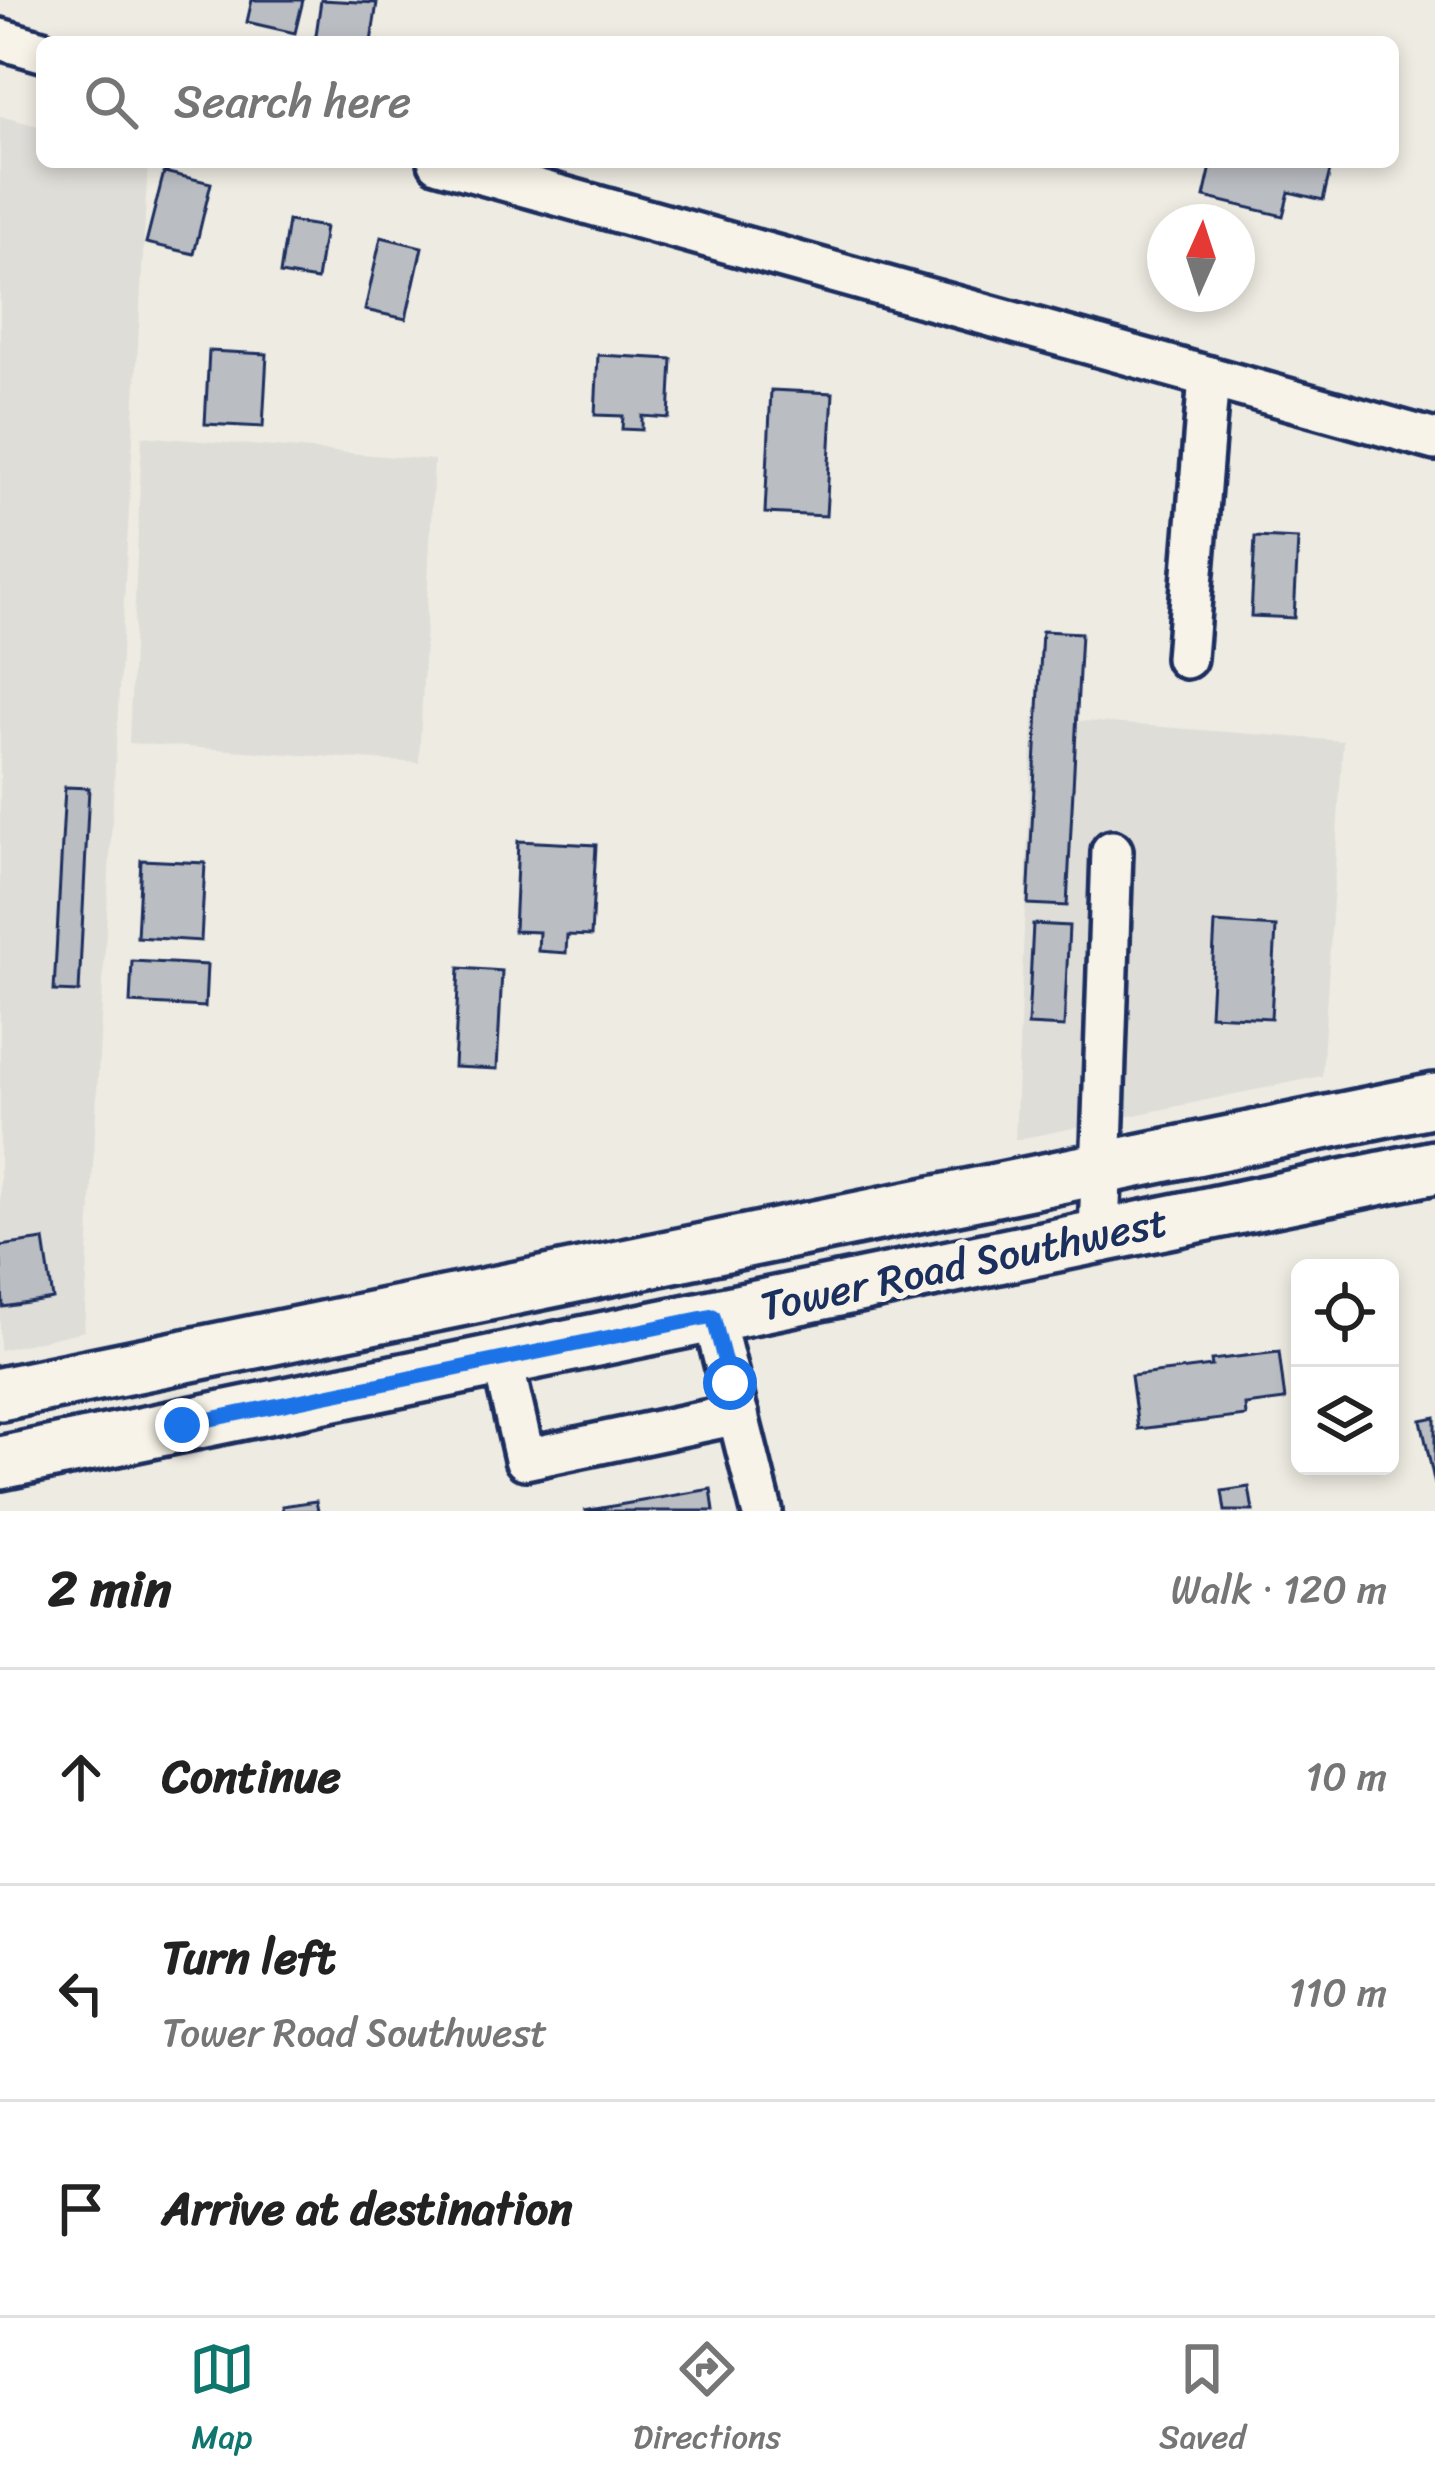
<!DOCTYPE html>
<meta charset="utf-8">
<style>
:root{--surface:#fff;--page:#f6f6f6;--text:#222;--muted:#767676;--line:#e0e0e0;--accent:#0f766e}
body{margin:0;font-family:Sriracha,sans-serif;background:var(--page);color:var(--text)}
.controls{position:absolute;right:36px;bottom:36px;display:grid;overflow:hidden;border-radius:18px;box-shadow:0 6px 18px #0003}
.controls button{width:108px;height:108px;display:grid;place-items:center;padding:0;border:0;border-bottom:3px solid var(--line);background:var(--surface);color:var(--text);font:60px sans-serif}
.compass{position:absolute;left:1147px;top:204px;width:108px;height:108px;border-radius:50%;background:var(--surface);box-shadow:0 6px 18px #0003;rotate:3deg}
.stop{position:absolute;width:36px;height:36px;margin:-27px;border:9px solid #1a73e8;border-radius:50%;background:#fff}
.stop.end{background:#1a73e8;border-color:#fff;box-shadow:0 3px 12px #0008}
.list{margin:0;padding:0;list-style:none}
h2{display:flex;justify-content:space-between;align-items:center;height:156px;margin:0;padding:0 48px;font-size:51px}
h2 small{font-size:39px;font-weight:400;color:var(--muted)}
.list li{display:grid;grid-template-columns:78px 1fr auto;gap:36px;align-items:center;box-sizing:border-box;height:216px;padding:0 48px;border-top:3px solid var(--line)}
.list b{display:block;font-size:45px;white-space:nowrap}
.list p{margin:0;font-size:39px;white-space:nowrap;color:var(--muted)}
.list em{font-size:39px;font-style:normal;color:var(--muted)}
.icon{flex:none;width:66px;height:66px;fill:none;stroke:currentColor;stroke-width:2;stroke-linecap:round;stroke-linejoin:round}
.map{position:relative;flex:none;width:1435px;height:1511px;overflow:hidden}
.search{position:absolute;background:var(--surface);box-shadow:0 6px 18px #0003;left:36px;right:36px;top:36px;height:132px;display:flex;align-items:center;gap:30px;box-sizing:border-box;padding:0 42px;border-radius:18px;color:var(--muted);font-size:45px}
.sheet{height:804px;background:var(--surface)}
nav{display:flex;justify-content:space-around;align-items:center;box-sizing:border-box;height:168px;border-top:3px solid var(--line);background:var(--surface);font-size:33px;color:var(--muted)}
nav a{display:grid;justify-items:center;gap:6px}
nav .on{color:var(--accent)}
.map>svg:first-child{display:block}
</style>
<div class="map">
<svg width="1435" height="1511" viewBox="0 0 1435 1511">
<rect width="100%" height="100%" fill="#eeebe2"/>
<filter id="ink" filterUnits="userSpaceOnUse"><feTurbulence type="fractalNoise" baseFrequency=".00833" numOctaves="2"/><feDisplacementMap in="SourceGraphic" scale="24" xChannelSelector="R" yChannelSelector="G"/><feConvolveMatrix kernelMatrix="1 2 1 2 8 2 1 2 1" color-interpolation-filters="sRGB"/></filter>
<g filter="url(#ink)">
<g fill="#deddd8">
<polygon points="0,116 42,127 42,162 148,162 84,1331 0,1350"/>
<polygon points="142,436 434,460 419,763 129,743"/>
<polygon points="1033,717 1343,741 1322,1076 1015,1140"/>
</g>
<g fill="#babdc2" stroke="#1b2f5e" stroke-width="3">
<polygon points="252,0 303,0 295,33 247,22"/>
<polygon points="321,0 377,3 371,42 315,42"/>
<polygon points="1212,162 1332,162 1323,200 1289,192 1283,216 1204,197"/>
<polygon points="164,172 211,183 194,254 146,243"/>
<polygon points="288,221 325,227 317,280 280,274"/>
<polygon points="381,237 422,247 406,319 365,310"/>
<polygon points="209,351 267,354 263,427 205,424"/>
<polygon points="598,355 672,359 669,418 642,416 642,430 622,429 623,416 595,415"/>
<polygon points="771,390 833,393 826,516 765,513"/>
<polygon points="1255,537 1298,539 1294,618 1251,616"/>
<polygon points="1042,631 1081,633 1067,906 1028,904"/>
<polygon points="65,787 89,788 79,992 54,991"/>
<polygon points="518,841 596,845 591,936 567,935 566,953 538,951 539,932 514,931"/>
<polygon points="141,860 205,863 201,941 137,937"/>
<polygon points="1215,923 1276,927 1271,1018 1210,1015"/>
<polygon points="1033,924 1069,926 1064,1027 1028,1025"/>
<polygon points="132,961 207,965 205,1007 130,1003"/>
<polygon points="459,968 502,971 497,1069 454,1067"/>
<polygon points="44,1240 53,1299 3,1307 0,1246"/>
<polygon points="1279,1352 1285,1400 1245,1405 1246,1416 1138,1429 1131,1376 1212,1366 1211,1360"/>
<polygon points="1435,1417 1435,1485 1421,1420"/>
<polygon points="1249,1487 1253,1511 1225,1511 1222,1491"/>
<polygon points="711,1489 714,1511 584,1511"/>
<polygon points="316,1501 318,1511 283,1511 282,1506"/>
</g>
<g fill="none" stroke-linecap="round" stroke-linejoin="round">
<defs>
<g id="minor">
<polyline points="0,39 42,51"/>
<polyline points="439,162 1435,440"/>
<polyline points="1186,658 1209,377"/>
<polyline points="1099,1236 1112,851"/>
<polyline points="713,1316 762,1511"/>
<polyline points="502,1359 525,1459 738,1414"/>
</g>
<g id="major">
<polyline points="0,1394 1435,1100"/>
<polyline points="0,1463 1435,1167"/>
</g>
</defs>
<use href="#minor" stroke="#1b2f5e" stroke-width="48"/>
<use href="#major" stroke="#1b2f5e" stroke-width="60"/>
<use href="#minor" stroke="#f7f3e8" stroke-width="39"/>
<use href="#major" stroke="#f7f3e8" stroke-width="51"/>
</g>
</g>
<g fill="none" stroke-linecap="round" stroke-linejoin="round" filter="url(#ink)">
<polyline stroke="#1a73e8" stroke-width="15" points="182,1425 713,1316 730,1383"/>
</g>
<g text-anchor="middle" dominant-baseline="central" stroke-width="12" stroke-linejoin="round" paint-order="stroke">
<g font-size="42" fill="#1b2f5e" stroke="#f7f3e8">
<text transform="translate(964 1264) rotate(-12)">Tower Road Southwest</text>
</g>
</g>
</svg>
<div class="controls">
<button><svg class="icon" aria-label="locate" viewBox="0 0 24 24"><circle cx="12" cy="12" r="6"/><path d="M12 2v4M12 18v4M2 12h4M18 12h4"/></svg></button>
<button><svg class="icon" aria-label="layers" viewBox="0 0 24 24"><path d="M12 4l9 5-9 5-9-5zM3 14l9 5 9-5"/></svg></button>
</div>
<svg class="compass" viewBox="-18 -18 36 36"><path d="M0-13l5 13h-10z" fill="#e53935"/><path d="M0 13l5-13h-10z" fill="#767676"/></svg>
<div class="stop" style="left:730px;top:1383px"></div>
<div class="stop end" style="left:182px;top:1425px"></div>
<div class="search"><svg class="icon" aria-label="search" viewBox="0 0 24 24"><circle cx="10" cy="10" r="6"/><path d="M15 15l6 6"/></svg>Search here</div>
</div>
<section class="sheet">
<h2>2 min<small>Walk · 120 m</small></h2>
<ul class="list">
<li><svg class="icon" aria-label="ahead" viewBox="0 0 24 24"><path d="M12 20V5M6 11l6-6 6 6"/></svg><div><b>Continue</b></div><em>10 m</em></li>
<li><svg class="icon" aria-label="left" viewBox="0 0 24 24"><path d="M17 20v-9H6M10 6l-5 5 5 5"/></svg><div><b>Turn left</b><p>Tower Road Southwest</p></div><em>110 m</em></li>
<li><svg class="icon" aria-label="arrive" viewBox="0 0 24 24"><path d="M6 21V4h12l-3 4 3 4H6"/></svg><div><b>Arrive at destination</b></div></li>
</ul>
</section>
<nav>
<a class="on"><svg class="icon" aria-label="map" viewBox="0 0 24 24"><path d="M3 6l6-2 6 2 6-2v14l-6 2-6-2-6 2zM9 4v14M15 6v14"/></svg>Map</a>
<a><svg class="icon" aria-label="directions" viewBox="0 0 24 24"><path d="M12 3l9 9-9 9-9-9zM9 14v-3h6M13 9l2 2-2 2"/></svg>Directions</a>
<a><svg class="icon" aria-label="saved" viewBox="0 0 24 24"><path d="M7 4h10v16l-5-4-5 4z"/></svg>Saved</a>
</nav>
